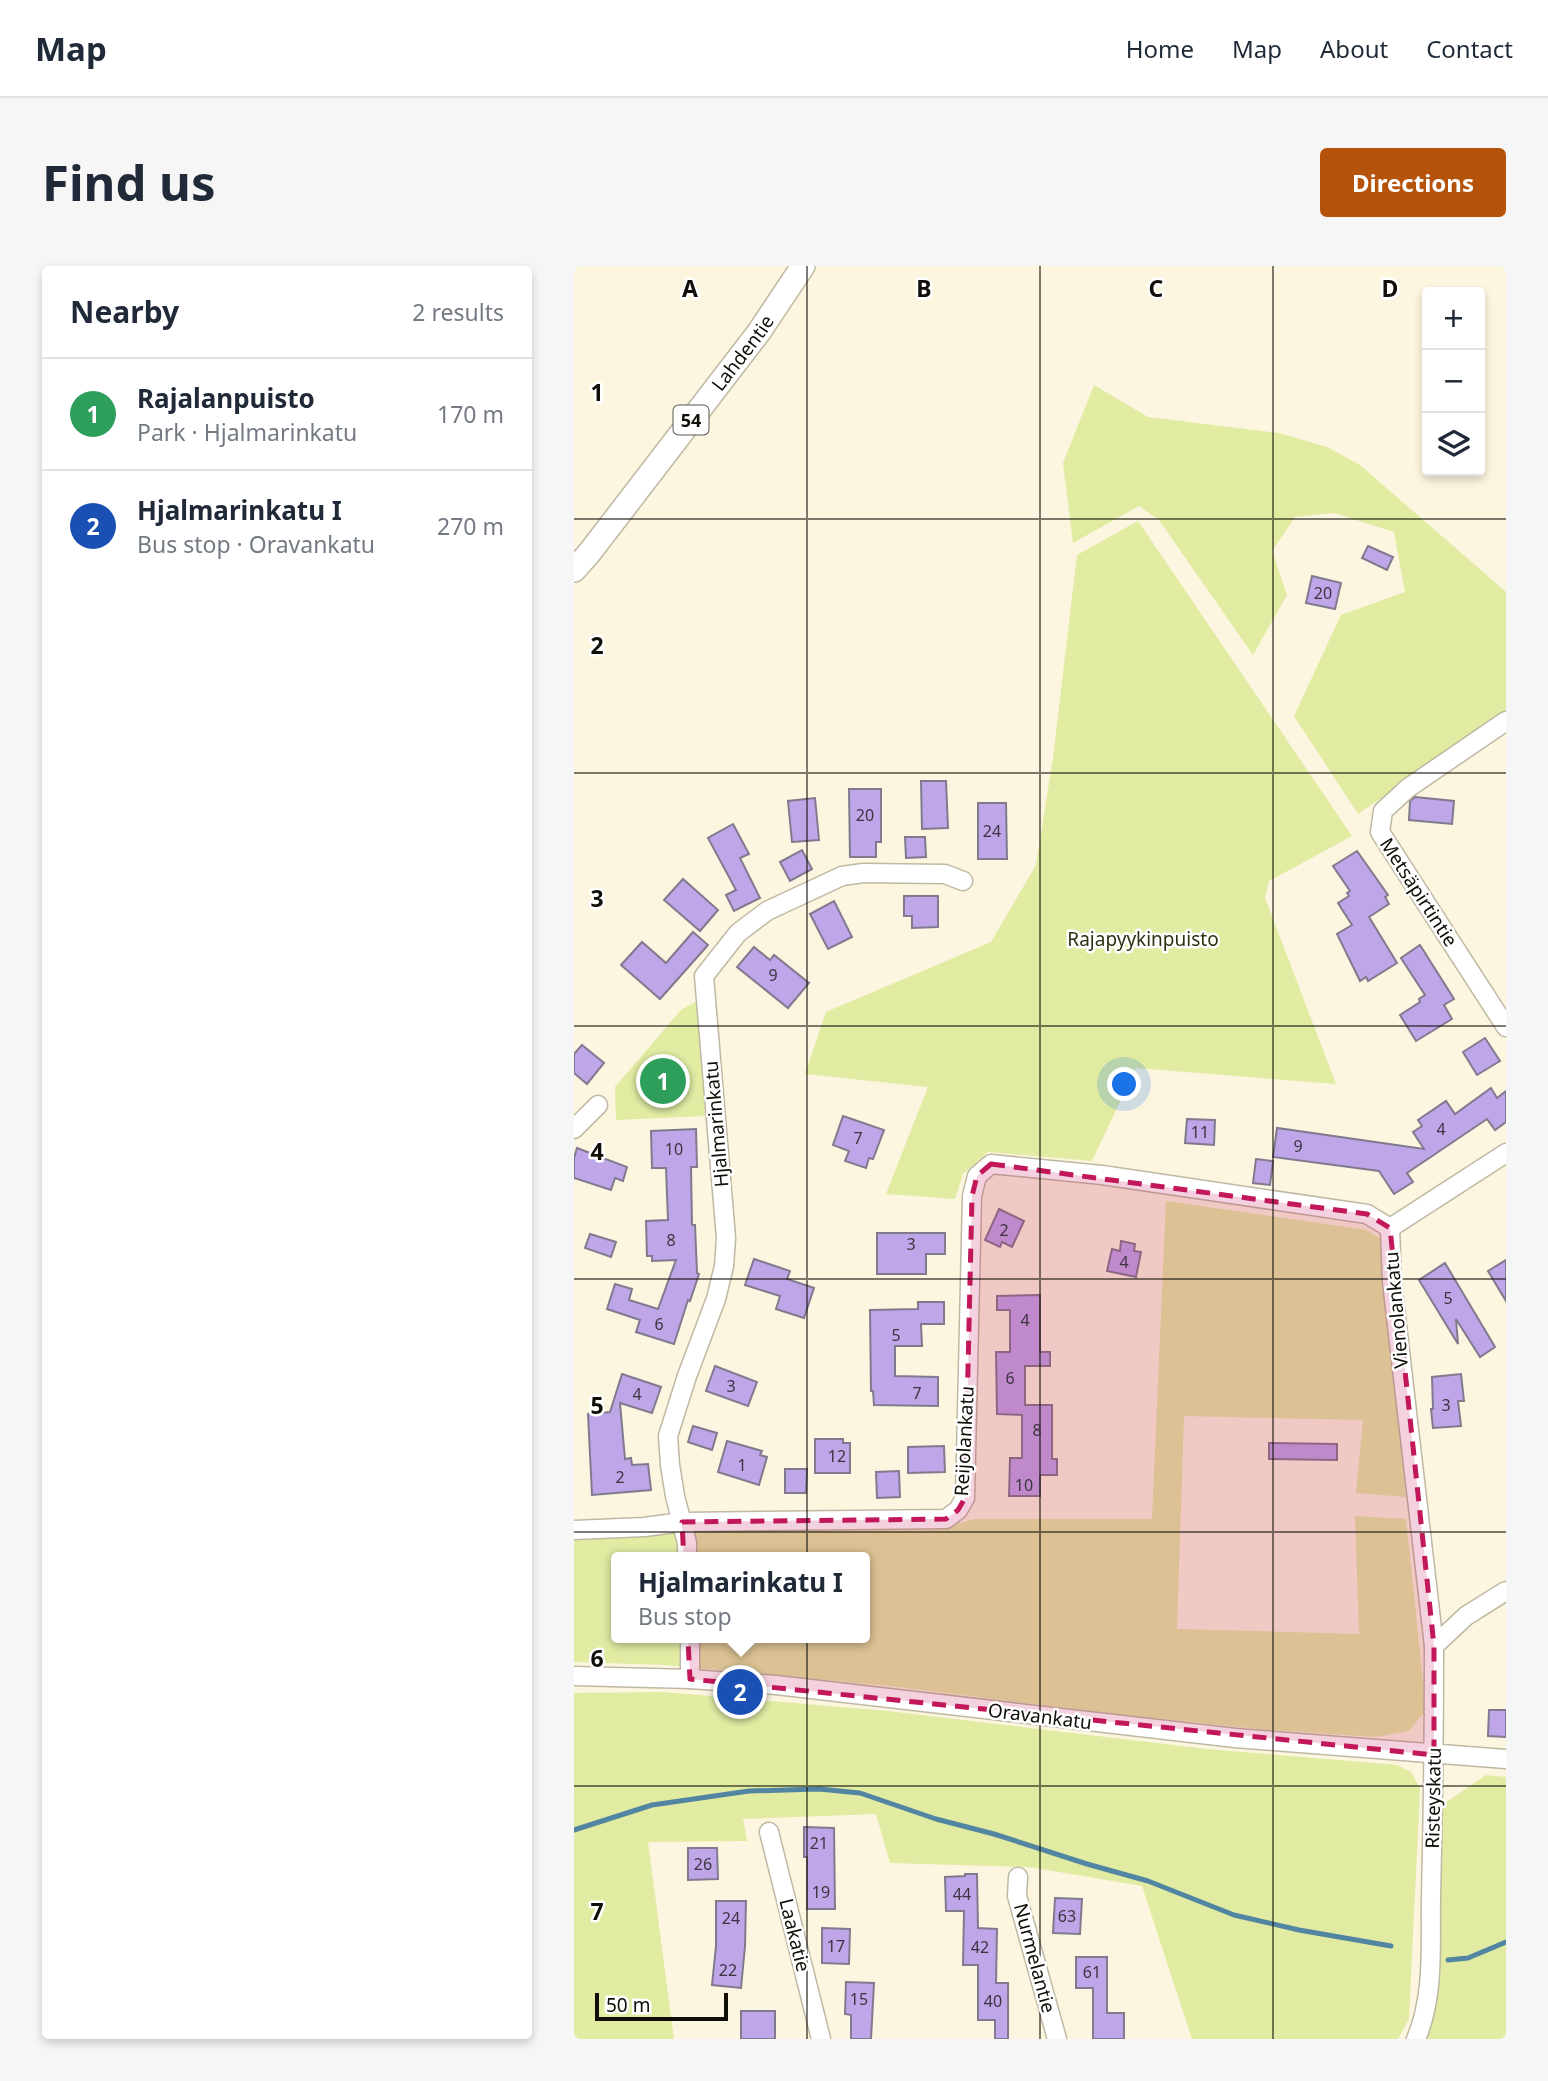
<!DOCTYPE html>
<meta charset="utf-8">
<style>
:root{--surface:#fff;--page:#f6f6f7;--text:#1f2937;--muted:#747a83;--line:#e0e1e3;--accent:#b45309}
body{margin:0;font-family:"Noto Sans",sans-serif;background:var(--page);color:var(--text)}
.controls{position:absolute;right:21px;top:21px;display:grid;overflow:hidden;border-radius:7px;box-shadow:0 4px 10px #0003}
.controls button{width:63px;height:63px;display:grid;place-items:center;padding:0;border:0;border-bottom:2px solid var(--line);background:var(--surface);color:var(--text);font:35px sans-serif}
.scale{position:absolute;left:21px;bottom:18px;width:133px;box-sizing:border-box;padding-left:7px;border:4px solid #100e07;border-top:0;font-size:19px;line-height:24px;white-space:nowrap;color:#100e07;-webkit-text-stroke:5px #fff;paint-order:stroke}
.you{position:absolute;left:551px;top:819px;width:24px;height:24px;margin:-18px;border:5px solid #fff;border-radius:50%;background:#1a73e8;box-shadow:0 0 0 10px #1a73e833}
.badge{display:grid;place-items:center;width:46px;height:46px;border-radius:50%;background:var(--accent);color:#fff;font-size:23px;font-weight:700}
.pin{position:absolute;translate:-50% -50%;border:4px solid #fff;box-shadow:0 2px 7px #0006}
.popup{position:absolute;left:37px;top:1286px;width:259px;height:91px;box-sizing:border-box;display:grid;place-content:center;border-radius:7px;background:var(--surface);filter:drop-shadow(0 2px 5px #0005);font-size:23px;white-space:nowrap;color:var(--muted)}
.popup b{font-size:26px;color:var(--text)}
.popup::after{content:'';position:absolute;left:50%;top:100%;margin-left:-14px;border:14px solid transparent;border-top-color:var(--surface)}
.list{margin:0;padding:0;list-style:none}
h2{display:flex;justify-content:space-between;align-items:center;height:91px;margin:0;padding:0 28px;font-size:30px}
h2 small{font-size:23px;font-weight:400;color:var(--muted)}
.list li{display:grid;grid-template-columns:46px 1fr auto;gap:21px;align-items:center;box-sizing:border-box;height:112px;padding:0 28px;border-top:2px solid var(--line)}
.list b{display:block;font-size:26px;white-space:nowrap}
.list p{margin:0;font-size:23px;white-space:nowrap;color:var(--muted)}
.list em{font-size:23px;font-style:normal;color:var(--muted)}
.icon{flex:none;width:38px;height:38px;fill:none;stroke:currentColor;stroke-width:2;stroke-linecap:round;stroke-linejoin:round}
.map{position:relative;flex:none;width:932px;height:1773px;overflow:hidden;border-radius:7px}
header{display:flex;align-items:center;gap:42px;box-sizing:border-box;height:98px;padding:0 35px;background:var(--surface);border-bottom:2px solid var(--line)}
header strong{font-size:33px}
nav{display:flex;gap:38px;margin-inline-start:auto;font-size:24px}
.intro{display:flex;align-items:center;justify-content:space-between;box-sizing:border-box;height:168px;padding:0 42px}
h1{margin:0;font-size:49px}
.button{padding:18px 32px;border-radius:7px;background:var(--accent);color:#fff;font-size:24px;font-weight:700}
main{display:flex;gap:42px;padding:0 42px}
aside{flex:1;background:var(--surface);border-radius:7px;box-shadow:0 4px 10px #0003}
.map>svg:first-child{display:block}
</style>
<header>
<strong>Map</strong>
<nav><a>Home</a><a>Map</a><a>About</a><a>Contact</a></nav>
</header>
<div class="intro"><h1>Find us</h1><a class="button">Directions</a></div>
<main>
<aside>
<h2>Nearby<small>2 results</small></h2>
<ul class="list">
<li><span class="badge" style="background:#2e9e5b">1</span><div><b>Rajalanpuisto</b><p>Park · Hjalmarinkatu</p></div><em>170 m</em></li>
<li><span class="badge" style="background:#1a4fb4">2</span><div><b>Hjalmarinkatu I</b><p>Bus stop · Oravankatu</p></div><em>270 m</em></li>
</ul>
</aside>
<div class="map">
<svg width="932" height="1773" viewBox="0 0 932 1773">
<rect width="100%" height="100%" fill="#fcf5df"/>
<g fill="#e1eba2" fill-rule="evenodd">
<polygon points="520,119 574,151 705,167 753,181 786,199 932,326 932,447 784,548 720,450 767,349 831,326 820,266 760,247 721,251 698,285 713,329 679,389 585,254 565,240 499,277 489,197"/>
<polygon points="564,255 778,570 695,615 691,632 762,818 562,802 518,895 414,886 389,908 381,933 312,928 354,821 231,808 252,746 417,676 462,599 479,492 503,289"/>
<polygon points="121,736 125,739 131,850 42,854 41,821 107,744"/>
<path d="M 592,935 L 792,964 L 807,973 L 832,1231 L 782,1227 L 789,1154 L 610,1150 L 603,1363 L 785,1368 L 781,1250 L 832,1253 L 852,1444 L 835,1465 L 801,1471 L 684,1463 L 531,1447 L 316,1420 L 91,1399 L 0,1396 L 0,1272 L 42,1271 L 144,1263 L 368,1263 L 400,1253 L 578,1253 ZM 42,1291 L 290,1291 L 290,1372 L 42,1372 Z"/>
<polygon points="89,1426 314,1445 633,1483 823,1499 837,1506 846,1522 835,1753 824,1773 618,1773 568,1620 455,1601 316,1597 302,1548 169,1553 173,1575 74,1576 100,1773 0,1773 0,1427"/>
<polygon points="912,1509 932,1511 932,1773 850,1773 865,1725 868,1539"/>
</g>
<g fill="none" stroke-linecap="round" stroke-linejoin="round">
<g stroke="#5285a1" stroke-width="5">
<polyline points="0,1564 78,1539 175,1525 245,1523 286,1527 362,1553 420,1568 513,1598 574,1615 660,1649 725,1664 817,1680"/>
<polyline points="874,1694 894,1692 932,1676"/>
</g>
</g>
<g fill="#bea6e8" stroke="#817a8e" stroke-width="2">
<polygon points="794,280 819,291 813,304 788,292"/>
<polygon points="738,310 767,317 761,343 732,337"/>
<polygon points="347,515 372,515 374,562 348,563"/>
<polygon points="275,523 307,523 307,576 302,576 302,591 276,591"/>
<polygon points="841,531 880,535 878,558 835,554 836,535"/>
<polygon points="241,532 245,574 218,576 214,535"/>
<polygon points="404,537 432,537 433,593 404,593"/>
<polygon points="159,558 175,588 166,592 186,632 160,645 152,629 162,624 134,572"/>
<polygon points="331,571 351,571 352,591 332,592"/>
<polygon points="228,584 238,603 216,615 206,596"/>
<polygon points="783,585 814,629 811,631 815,638 795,651 823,697 794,715 792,711 786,715 763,668 778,659 764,637 775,630 773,627 776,625 759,600"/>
<polygon points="109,613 144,644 126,665 90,634"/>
<polygon points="330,630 364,630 364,661 338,662 338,650 330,650"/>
<polygon points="260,635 278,671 254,683 236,648"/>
<polygon points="119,666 134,679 86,733 47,699 68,676 92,697"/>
<polygon points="846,679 880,733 870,739 878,753 842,775 826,749 846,736 845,733 851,729 827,692"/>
<polygon points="180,681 196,694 200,689 235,717 214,742 163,701"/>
<polygon points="911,772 926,795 903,809 889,786"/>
<polygon points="8,779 30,797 13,818 0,807 0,788"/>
<polygon points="917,822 923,832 932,825 932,856 921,864 913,853 833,907 839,916 820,928 805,905 699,891 703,862 850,883 839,866 848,860 844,854 872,835 881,848"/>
<polygon points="269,850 310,864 299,893 295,892 292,902 271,895 275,885 259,879"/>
<polygon points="613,853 641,854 640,879 611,877"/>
<polygon points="122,863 123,901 117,901 118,959 121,959 123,1007 125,1008 116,1035 114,1034 100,1078 62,1066 66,1054 33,1043 41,1018 58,1023 55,1034 84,1043 102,994 78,995 78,990 73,990 72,955 94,954 92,902 78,902 77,865"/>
<polygon points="3,882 53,901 49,915 41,912 37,924 0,912 0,892"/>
<polygon points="682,893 699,895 696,919 679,917"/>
<polygon points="425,943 450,955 438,981 428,976 426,981 411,974"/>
<polygon points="303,967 371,967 371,988 352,988 352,1008 303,1008"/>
<polygon points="16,968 42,976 37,991 11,982"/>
<polygon points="547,975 561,978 560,985 567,986 562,1011 533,1005 538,983 546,985"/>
<polygon points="180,993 216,1005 213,1013 240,1022 230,1052 202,1043 206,1030 171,1019"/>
<polygon points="932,994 932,1035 914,1005"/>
<polygon points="871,997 921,1081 906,1091 882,1053 884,1078 845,1014"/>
<polygon points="466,1029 466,1086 476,1086 476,1100 451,1100 451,1139 478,1139 478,1193 483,1193 483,1209 466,1209 466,1230 435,1230 436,1192 448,1192 448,1149 423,1148 422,1086 436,1086 436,1044 423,1044 423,1030"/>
<polygon points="344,1036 370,1036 370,1058 347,1058 348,1080 321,1080 321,1110 364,1111 364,1140 300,1139 299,1125 297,1125 296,1044 344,1043"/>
<polygon points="141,1100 183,1116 174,1140 132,1125"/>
<polygon points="48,1108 87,1121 78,1147 46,1137 51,1193 57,1192 58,1199 74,1198 77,1224 18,1229 14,1148 36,1146"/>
<polygon points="887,1108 890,1135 884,1135 887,1160 859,1162 857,1143 859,1143 858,1111"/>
<polygon points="119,1160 143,1167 138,1184 114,1176"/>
<polygon points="241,1173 269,1173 269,1177 276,1177 276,1207 241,1207"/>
<polygon points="153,1175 188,1185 186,1189 193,1191 185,1219 144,1206"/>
<polygon points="695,1177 763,1178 763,1194 695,1193"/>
<polygon points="370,1180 371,1206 334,1207 334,1181"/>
<polygon points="211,1203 233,1203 232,1227 211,1227"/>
<polygon points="325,1205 326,1231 303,1232 302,1206"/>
<polygon points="915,1444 932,1444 932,1471 914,1470"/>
<polygon points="230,1561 260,1562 261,1643 233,1643 233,1591 230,1591"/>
<polygon points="114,1582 143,1582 144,1613 114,1614"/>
<polygon points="391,1608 403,1608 404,1662 423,1663 422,1717 434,1717 434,1773 421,1773 421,1754 404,1754 404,1699 389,1699 390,1645 372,1645 371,1611 391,1610"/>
<polygon points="481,1632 508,1633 506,1668 479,1667"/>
<polygon points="142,1635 172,1635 171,1680 167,1722 138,1719 142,1680"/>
<polygon points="248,1662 276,1663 275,1698 248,1697"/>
<polygon points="502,1691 533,1691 533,1747 550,1747 550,1773 519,1773 519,1722 502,1722"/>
<polygon points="272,1716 300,1717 297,1773 277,1773 277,1749 271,1748"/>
<rect x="167" y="1745" width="34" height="28"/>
</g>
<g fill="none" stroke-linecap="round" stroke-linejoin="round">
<defs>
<g id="minor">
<polyline points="932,455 834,522 809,545 806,566 932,761"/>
<polyline points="0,863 24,839"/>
<polyline points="816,962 818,1016 860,1380"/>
<polyline points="816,962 932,887"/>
<polyline points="0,1264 70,1261 108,1256 372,1253 384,1244 391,1232 398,930 403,910 417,898 528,909 793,948 816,962"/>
<polyline points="113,1291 113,1277 101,1230 96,1199 94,1170 113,1110 142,1033 150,1000 152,972 130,710 164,667 193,645 268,610 289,607 371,608 389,615"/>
<polyline points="116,1372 116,1413"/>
<polyline points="0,1410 116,1413 202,1419 661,1472 932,1493"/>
<polyline points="195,1566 247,1773"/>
<polyline points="444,1611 443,1630 483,1773"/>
<path d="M 842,1773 C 861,1729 856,1677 857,1631 C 859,1547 860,1463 860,1380 L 892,1350 L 932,1325"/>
</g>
<g id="major">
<path id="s1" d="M 0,304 L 16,286 L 185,66 L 229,0"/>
</g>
</defs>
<use href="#minor" stroke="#bfb8a3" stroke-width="21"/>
<use href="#major" stroke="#bfb8a3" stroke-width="26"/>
<use href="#minor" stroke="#fff" stroke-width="18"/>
<use href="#major" stroke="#fff" stroke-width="23"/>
</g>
<path fill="#c2185b" fill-opacity="0.2" stroke="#c2185b" stroke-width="5" stroke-dasharray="14 9" stroke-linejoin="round" d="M 417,898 L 793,948 L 816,962 L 860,1380 L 860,1489 L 116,1413 L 108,1256 L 372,1253 L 384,1244 L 391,1232 L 398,930 L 403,910 Z"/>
<path fill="none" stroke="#100e07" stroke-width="2" stroke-opacity="0.55" d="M 233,0 L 233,1773M 466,0 L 466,1773M 699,0 L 699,1773M 0,253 L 932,253M 0,507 L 932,507M 0,760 L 932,760M 0,1013 L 932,1013M 0,1266 L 932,1266M 0,1520 L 932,1520"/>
<g text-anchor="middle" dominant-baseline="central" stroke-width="5" stroke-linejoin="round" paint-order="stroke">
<g font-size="16" fill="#3c343f">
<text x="749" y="327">20</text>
<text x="291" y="549">20</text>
<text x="418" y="565">24</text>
<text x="199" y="709">9</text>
<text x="867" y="863">4</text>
<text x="626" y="866">11</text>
<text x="284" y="872">7</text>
<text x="724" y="880">9</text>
<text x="100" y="883">10</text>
<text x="430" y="964">2</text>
<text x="97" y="974">8</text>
<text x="337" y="978">3</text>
<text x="550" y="996">4</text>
<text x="874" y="1032">5</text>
<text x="451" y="1054">4</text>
<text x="85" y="1058">6</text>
<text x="322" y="1069">5</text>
<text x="436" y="1112">6</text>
<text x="157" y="1120">3</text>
<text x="343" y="1127">7</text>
<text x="63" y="1128">4</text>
<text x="872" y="1139">3</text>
<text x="463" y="1164">8</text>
<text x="263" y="1190">12</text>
<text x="168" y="1199">1</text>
<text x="46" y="1211">2</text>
<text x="450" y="1219">10</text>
<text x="245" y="1577">21</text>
<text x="129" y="1598">26</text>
<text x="247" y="1626">19</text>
<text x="388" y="1628">44</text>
<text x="493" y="1650">63</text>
<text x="157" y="1652">24</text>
<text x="262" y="1680">17</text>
<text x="406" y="1681">42</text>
<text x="154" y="1704">22</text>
<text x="518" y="1706">61</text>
<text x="285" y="1733">15</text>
<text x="419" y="1735">40</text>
</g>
<rect fill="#fff" stroke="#585651" stroke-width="2" x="99.5" y="139.5" width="35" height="29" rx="5"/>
<g font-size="18" font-weight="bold" fill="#100e07">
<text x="117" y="154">54</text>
</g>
<g font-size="19" fill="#100e07" stroke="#fff">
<text stroke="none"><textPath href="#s1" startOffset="275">Lahdentie</textPath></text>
<text transform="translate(845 626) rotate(57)">Metsäpirtintie</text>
<text transform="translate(142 858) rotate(-95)">Hjalmarinkatu</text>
<text transform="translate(822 1044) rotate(-95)">Vienolankatu</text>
<text transform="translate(390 1175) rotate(-87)">Reijolankatu</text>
<text transform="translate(466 1450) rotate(7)">Oravankatu</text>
<text transform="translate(859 1532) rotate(-89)">Risteyskatu</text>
<text transform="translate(221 1669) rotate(76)">Laakatie</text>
<text transform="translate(461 1692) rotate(75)">Nurmelantie</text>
</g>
<g font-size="19" fill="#2f3313" stroke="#fff">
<text x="569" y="673">Rajapyykinpuisto</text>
</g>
</g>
<g font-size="23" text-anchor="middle" font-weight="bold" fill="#100e07" stroke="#fff" stroke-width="5" stroke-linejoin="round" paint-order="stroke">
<text x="116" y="31">A</text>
<text x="350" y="31">B</text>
<text x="582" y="31">C</text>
<text x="816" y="31">D</text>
<text x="23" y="135">1</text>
<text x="23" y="388">2</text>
<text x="23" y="641">3</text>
<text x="23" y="894">4</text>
<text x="23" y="1148">5</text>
<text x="23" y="1401">6</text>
<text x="23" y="1654">7</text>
</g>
</svg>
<div class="controls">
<button>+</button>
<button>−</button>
<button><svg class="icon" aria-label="layers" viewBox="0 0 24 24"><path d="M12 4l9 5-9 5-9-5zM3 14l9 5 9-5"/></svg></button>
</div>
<div class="scale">50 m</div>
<div class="you"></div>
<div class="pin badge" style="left:89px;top:815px;background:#2e9e5b">1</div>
<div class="pin badge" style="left:166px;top:1426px;background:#1a4fb4">2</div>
<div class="popup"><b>Hjalmarinkatu I</b>Bus stop</div>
</div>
</main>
